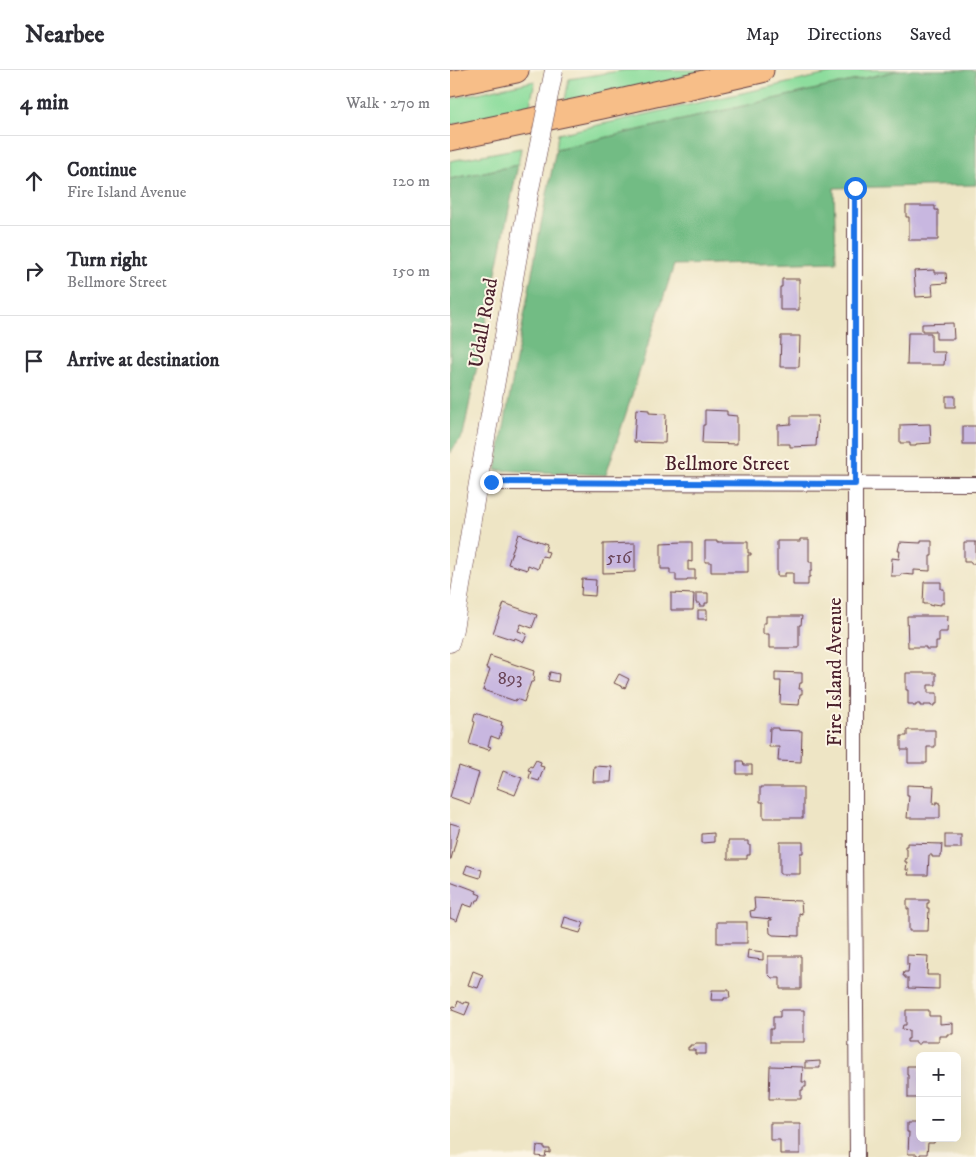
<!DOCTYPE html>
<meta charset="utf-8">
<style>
:root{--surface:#fff;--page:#f7f7f7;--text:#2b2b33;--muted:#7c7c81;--line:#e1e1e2}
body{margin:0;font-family:"IM FELL DW Pica",serif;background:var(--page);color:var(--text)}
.controls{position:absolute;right:15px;bottom:15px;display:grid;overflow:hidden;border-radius:8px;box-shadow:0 5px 20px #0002}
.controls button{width:45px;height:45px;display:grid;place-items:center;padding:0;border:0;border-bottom:1px solid var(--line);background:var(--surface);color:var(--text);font:25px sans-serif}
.stop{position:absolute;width:15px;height:15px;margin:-11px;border:4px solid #1a73e8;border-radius:50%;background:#fff}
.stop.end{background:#1a73e8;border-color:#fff;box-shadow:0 1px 5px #0008}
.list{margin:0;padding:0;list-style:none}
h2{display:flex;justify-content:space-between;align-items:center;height:65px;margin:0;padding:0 20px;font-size:21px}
h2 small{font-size:16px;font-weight:400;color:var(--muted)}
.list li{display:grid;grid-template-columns:32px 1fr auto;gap:15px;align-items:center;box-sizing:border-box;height:90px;padding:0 20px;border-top:1px solid var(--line)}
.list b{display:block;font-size:19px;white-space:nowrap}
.list p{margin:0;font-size:16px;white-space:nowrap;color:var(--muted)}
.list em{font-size:16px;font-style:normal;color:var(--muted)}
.icon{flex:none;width:28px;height:28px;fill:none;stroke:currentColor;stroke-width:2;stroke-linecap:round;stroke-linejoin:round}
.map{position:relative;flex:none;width:526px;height:1087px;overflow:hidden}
header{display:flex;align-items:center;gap:30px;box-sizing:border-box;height:70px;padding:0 25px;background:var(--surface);border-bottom:1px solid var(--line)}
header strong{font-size:24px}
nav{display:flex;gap:28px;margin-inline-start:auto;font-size:18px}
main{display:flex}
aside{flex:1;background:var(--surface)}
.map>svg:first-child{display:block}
</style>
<header>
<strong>Nearbee</strong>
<nav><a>Map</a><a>Directions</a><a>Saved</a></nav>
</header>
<main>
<aside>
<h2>4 min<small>Walk · 270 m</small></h2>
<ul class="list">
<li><svg class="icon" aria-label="ahead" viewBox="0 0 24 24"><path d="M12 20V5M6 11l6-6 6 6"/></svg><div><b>Continue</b><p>Fire Island Avenue</p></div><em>120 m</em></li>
<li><svg class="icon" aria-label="right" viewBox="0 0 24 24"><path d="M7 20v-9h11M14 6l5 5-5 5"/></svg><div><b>Turn right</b><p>Bellmore Street</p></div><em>150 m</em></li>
<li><svg class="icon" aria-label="arrive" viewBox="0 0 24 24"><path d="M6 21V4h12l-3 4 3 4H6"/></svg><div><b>Arrive at destination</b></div></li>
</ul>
</aside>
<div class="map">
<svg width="526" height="1087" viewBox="0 0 526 1087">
<rect width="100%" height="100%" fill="#fcf5e5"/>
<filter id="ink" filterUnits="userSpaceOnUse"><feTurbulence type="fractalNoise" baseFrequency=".02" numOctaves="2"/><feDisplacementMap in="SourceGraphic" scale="10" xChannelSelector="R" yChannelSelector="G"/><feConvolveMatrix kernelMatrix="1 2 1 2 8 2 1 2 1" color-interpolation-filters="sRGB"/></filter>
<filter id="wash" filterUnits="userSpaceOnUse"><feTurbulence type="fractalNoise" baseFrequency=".0096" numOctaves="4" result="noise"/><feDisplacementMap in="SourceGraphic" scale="20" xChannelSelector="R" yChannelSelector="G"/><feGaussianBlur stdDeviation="1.12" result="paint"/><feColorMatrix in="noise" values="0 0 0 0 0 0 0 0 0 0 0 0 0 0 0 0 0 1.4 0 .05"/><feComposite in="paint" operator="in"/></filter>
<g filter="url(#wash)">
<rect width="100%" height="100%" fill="#eee5c5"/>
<g fill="#8ddd9d" stroke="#6c7e64">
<polygon points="176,0 263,0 114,35 119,9"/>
<polygon points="396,0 450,0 106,79 108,64"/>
<polygon points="85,11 79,40 0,55 0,29"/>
<polygon points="71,78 68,95 0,109 0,91"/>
</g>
<g fill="#72bc84" stroke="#5e6e58">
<polygon points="450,0 526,0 526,115 384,118 386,191 224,195 156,405 46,400 91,154 106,79"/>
<polygon points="68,95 13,365 0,383 0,109"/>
</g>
<g id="blocks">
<g fill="#c8b7e0">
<polygon points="456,136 485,136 485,140 488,140 488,170 459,170 459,147 456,147"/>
<polygon points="484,200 484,203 496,203 497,213 482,214 483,226 466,227 464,201"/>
<polygon points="332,209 349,209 349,240 330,240 330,217 332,217"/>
<polygon points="503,253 504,269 486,269 486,261 472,261 472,254"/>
<polygon points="458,263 481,263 481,282 495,282 494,295 457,295"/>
<polygon points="331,266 350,266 349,297 330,297"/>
<rect x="496" y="326" width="9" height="11"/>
<polygon points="186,339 199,340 199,343 216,344 215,373 184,372"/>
<polygon points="255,340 277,341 277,345 287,346 287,374 252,373 253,355 255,355"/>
<polygon points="341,346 368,346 366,376 340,377 340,374 328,374 328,355 341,354"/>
<polygon points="480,354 481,373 466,374 466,376 460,376 460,373 450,373 450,355"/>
<rect x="513" y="356" width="13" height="18"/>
<polygon points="68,464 97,474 95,481 99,482 97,487 92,486 88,499 78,495 77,500 58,494"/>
<polygon points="350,469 359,469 359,492 362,492 362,501 360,501 360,507 358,507 358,515 343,515 343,503 335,503 335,506 327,506 327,471 350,471"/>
<polygon points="255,471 268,471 268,472 298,472 298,483 301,483 301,485 298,485 298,502 261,502 261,492 255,492"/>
<polygon points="471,471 482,471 482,486 480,486 480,501 464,500 464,505 451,504 450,506 441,506 442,488 449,489 450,481 448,481 450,472 471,473"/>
<polygon points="232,472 242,472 242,492 238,491 238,500 245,500 245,509 237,509 237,511 226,511 226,504 220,504 220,499 211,499 211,473"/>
<polygon points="514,472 526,472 526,492 525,492 524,494 521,494 521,492 514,492"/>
<polygon points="185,473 185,502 153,503 153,474"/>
<polygon points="132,509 146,510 145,526 131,525"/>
<polygon points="474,512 491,512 491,519 494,519 494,533 491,533 491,535 483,534 483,536 479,535 479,534 473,534"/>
<polygon points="221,523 244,524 243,540 221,540"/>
<polygon points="246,523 258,523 258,533 255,533 255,536 249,536 250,533 246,533"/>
<polygon points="54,533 87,545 82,558 71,554 68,561 77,564 74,572 65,568 64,570 43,563"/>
<rect x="248" y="540" width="9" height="9"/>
<polygon points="316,546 352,546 351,555 349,555 349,578 319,578 319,564 313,564 313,553 316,553"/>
<polygon points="457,546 498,546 497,562 489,562 489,572 486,572 486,579 476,579 476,577 458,577"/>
<polygon points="40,586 84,601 83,606 85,607 83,612 81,612 74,632 66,629 65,631 33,620 40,600 36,598"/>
<polygon points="100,602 109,604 108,612 98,610"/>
<polygon points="325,602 352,603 352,613 350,613 349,619 352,619 352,624 350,624 349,635 330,634 331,611 325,611"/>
<polygon points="456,603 486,603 486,615 478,615 478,623 487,623 487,634 484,634 484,636 481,636 481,635 474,635 474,636 470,636 470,634 466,634 466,636 463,636 463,634 458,634 458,620 456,620"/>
<polygon points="169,604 179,609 175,618 164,613"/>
<polygon points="25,643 52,652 51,655 53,656 49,669 41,666 38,676 41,677 39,680 19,674 25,652 23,651"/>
<polygon points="320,658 328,658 328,660 352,661 351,692 328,691 329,677 319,677"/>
<polygon points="457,660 485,660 485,677 477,677 477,693 458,693 458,680 451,680 451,666 457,666"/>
<polygon points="86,690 91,692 90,696 94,697 89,711 79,708 81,701 78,700 80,696 82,697"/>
<polygon points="287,691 293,691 294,695 302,695 302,704 287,704"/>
<polygon points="9,696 29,703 20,734 0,727"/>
<polygon points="144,696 162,697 161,712 143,712"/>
<polygon points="53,701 72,708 65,725 47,718"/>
<polygon points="457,715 484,716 483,734 486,734 486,732 489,732 489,734 490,734 490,748 457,748 459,726 457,726"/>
<polygon points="310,717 353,717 353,748 313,748 313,732 310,732"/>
<polygon points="0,753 10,756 1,789 0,789"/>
<polygon points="264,763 264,772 252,773 252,764"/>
<rect x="495" y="765" width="16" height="13"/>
<polygon points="278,771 298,771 298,775 300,775 300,785 297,785 297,789 278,789"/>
<polygon points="330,772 353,772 353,783 350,783 350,804 330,804"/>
<polygon points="457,773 492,774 491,785 490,785 490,787 482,787 482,785 479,785 478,805 458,805 459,800 456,800 457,792 455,792 455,789 457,789 457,779 455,779 455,776 457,776"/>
<polygon points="17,795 32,800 30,808 14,803"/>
<polygon points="0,811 27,821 26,823 31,825 29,830 27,830 26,833 24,832 22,837 13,834 7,851 0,848"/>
<polygon points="304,828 322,829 322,830 351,831 352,844 349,843 349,866 323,865 320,863 319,850 322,850 322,849 301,847 300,841 305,840"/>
<polygon points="457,830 479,830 479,833 477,833 477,838 479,838 478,861 459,861 459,839 457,839"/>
<polygon points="115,847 134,853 130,863 112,858"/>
<rect x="267" y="852" width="30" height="21"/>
<polygon points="298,880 313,882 313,890 297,888"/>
<polygon points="457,885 478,886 477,905 489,905 489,919 458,918 458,908 455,908 455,906 453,906 454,902 458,902 459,894 457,895"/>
<polygon points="318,886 351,886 351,919 330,919 330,908 322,908 318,904"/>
<polygon points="23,901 33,905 28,918 18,915"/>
<polygon points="262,920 279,920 280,928 274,928 274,930 261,930"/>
<polygon points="8,931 14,934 15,932 20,933 15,945 2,940 3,936 6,937"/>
<polygon points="330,940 354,940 354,972 320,972 320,959 323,959 323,947 330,947"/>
<polygon points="456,940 479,940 479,946 490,946 490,954 503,953 503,964 497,964 497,966 489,966 489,972 470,972 470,974 466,974 466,972 457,972 457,969 459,969 459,960 452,959 453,955 456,955"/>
<polygon points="245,974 256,974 256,984 245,984 245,980 238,980 238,977 240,977 240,975 245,975"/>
<polygon points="370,991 370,998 355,998 355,992"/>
<polygon points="320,996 353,997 352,1012 356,1012 356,1017 353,1017 353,1020 351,1020 351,1029 319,1029"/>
<polygon points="457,996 470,996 470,1028 458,1028 458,1005 457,1005"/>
<polygon points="320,1053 350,1053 350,1084 330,1084 330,1070 320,1070"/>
<polygon points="457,1053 470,1053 470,1068 485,1068 484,1073 478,1073 477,1084 470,1084 470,1086 467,1086 467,1084 458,1084 459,1062 457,1062"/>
<polygon points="87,1076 95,1077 95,1079 100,1079 100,1083 96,1082 95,1087 94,1087 86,1086"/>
</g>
</g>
</g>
<g filter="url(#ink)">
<use href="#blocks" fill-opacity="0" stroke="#633d42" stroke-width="1"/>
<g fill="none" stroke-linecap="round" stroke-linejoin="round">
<defs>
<g id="minor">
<polyline points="405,118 405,784 407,1087"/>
<polyline points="28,413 526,414"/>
</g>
<polyline id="tertiary" points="0,573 4,559 28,413 78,129"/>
<g id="motorway">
<polyline points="0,14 66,0"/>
<polyline points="0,68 152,36 311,0"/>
</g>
</defs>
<use href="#minor" stroke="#633d42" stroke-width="16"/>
<use href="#tertiary" stroke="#633d42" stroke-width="19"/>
<use href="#motorway" stroke="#633d42" stroke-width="27"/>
<use href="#minor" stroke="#fff" stroke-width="14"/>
<use href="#tertiary" stroke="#fff" stroke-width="18"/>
<use href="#motorway" stroke="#f7be88" stroke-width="25"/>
<defs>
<polyline id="tertiary-bridge" points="78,129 104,0"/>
</defs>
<use href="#tertiary-bridge" stroke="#633d42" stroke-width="19" stroke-linecap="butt"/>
<use href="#tertiary-bridge" stroke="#fff" stroke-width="18"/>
</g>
</g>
<g fill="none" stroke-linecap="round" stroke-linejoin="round" filter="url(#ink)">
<polyline stroke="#1a73e8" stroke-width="6" points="41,412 405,414 405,118"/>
</g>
<g text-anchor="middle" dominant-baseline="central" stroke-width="4" stroke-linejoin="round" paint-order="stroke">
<g font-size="18" fill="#6a4558">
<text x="169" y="488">516</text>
<text x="60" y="609">893</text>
</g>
<g font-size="20" fill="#4a1f2b" stroke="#fcf5e5">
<text transform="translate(34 253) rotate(-80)">Udall Road</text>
<text x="277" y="394">Bellmore Street</text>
<text transform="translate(385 602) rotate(-90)">Fire Island Avenue</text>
</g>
</g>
</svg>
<div class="controls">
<button>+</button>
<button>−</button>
</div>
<div class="stop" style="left:405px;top:118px"></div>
<div class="stop end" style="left:41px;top:412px"></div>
</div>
</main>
